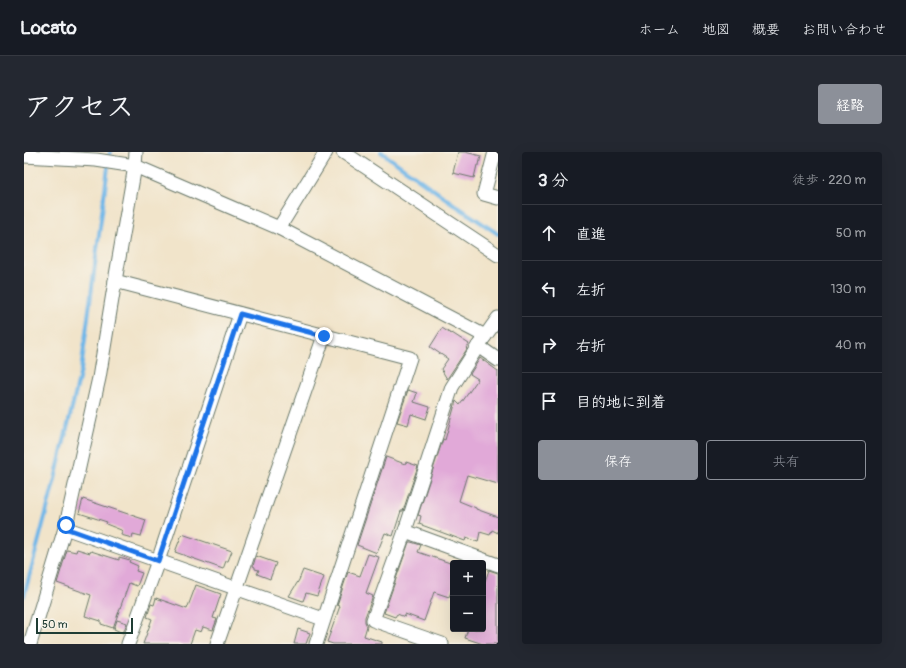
<!DOCTYPE html>
<html lang="ja">
<meta charset="utf-8">
<style>
:root{--surface:#171b24;--page:#242831;--text:#f1f3f6;--muted:#9ea1a6;--line:#363941;--accent:#8c9099}
body{margin:0;font-family:Pangolin,"Klee One",sans-serif;background:var(--page);color:var(--text)}
.controls{position:absolute;right:12px;bottom:12px;display:grid;overflow:hidden;border-radius:4px;box-shadow:0 4px 16px #0002}
.controls button{width:36px;height:36px;display:grid;place-items:center;padding:0;border:0;border-bottom:1px solid var(--line);background:var(--surface);color:var(--text);font:20px sans-serif}
.scale{position:absolute;left:12px;bottom:10px;width:97px;box-sizing:border-box;padding-left:4px;border:2px solid #1f3d34;border-top:0;font-size:11px;line-height:14px;white-space:nowrap;color:#1f3d34;-webkit-text-stroke:3px #f7f3e8;paint-order:stroke}
.stop{position:absolute;width:12px;height:12px;margin:-9px;border:3px solid #1a73e8;border-radius:50%;background:#fff}
.stop.end{background:#1a73e8;border-color:#fff;box-shadow:0 1px 4px #0008}
.list{margin:0;padding:0;list-style:none}
h2{display:flex;justify-content:space-between;align-items:center;height:52px;margin:0;padding:0 16px;font-size:17px}
h2 small{font-size:13px;font-weight:400;color:var(--muted)}
.list li{display:grid;grid-template-columns:26px 1fr auto;gap:12px;align-items:center;box-sizing:border-box;height:56px;padding:0 16px;border-top:1px solid var(--line)}
.list b{display:block;font-size:15px;white-space:nowrap}
.list em{font-size:13px;font-style:normal;color:var(--muted)}
.actions{display:flex;gap:8px;padding:12px 16px}
.actions a{flex:1;padding:9px 0;border:1px solid var(--accent);border-radius:4px;text-align:center;font-size:14px;color:var(--accent)}
.actions .main{background:var(--accent);color:#fff}
.icon{flex:none;width:22px;height:22px;fill:none;stroke:currentColor;stroke-width:2;stroke-linecap:round;stroke-linejoin:round}
.map{position:relative;flex:none;width:474px;height:492px;overflow:hidden;border-radius:4px}
header{display:flex;align-items:center;gap:24px;box-sizing:border-box;height:56px;padding:0 20px;background:var(--surface);border-bottom:1px solid var(--line)}
header strong{font-size:19px}
nav{display:flex;gap:22px;margin-inline-start:auto;font-size:14px}
.intro{display:flex;align-items:center;justify-content:space-between;box-sizing:border-box;height:96px;padding:0 24px}
h1{margin:0;font-size:28px}
.button{padding:10px 18px;border-radius:4px;background:var(--accent);color:#fff;font-size:14px;font-weight:700}
main{display:flex;gap:24px;padding:0 24px}
aside{flex:1;background:var(--surface);border-radius:4px;box-shadow:0 4px 16px #0002}
.map>svg:first-child{display:block}
</style>
<header>
<strong>Locato</strong>
<nav><a>ホーム</a><a>地図</a><a>概要</a><a>お問い合わせ</a></nav>
</header>
<div class="intro"><h1>アクセス</h1><a class="button">経路</a></div>
<main>
<div class="map">
<svg width="474" height="492" viewBox="0 0 474 492">
<rect width="100%" height="100%" fill="#f7f3e8"/>
<filter id="ink" filterUnits="userSpaceOnUse"><feTurbulence type="fractalNoise" baseFrequency=".025" numOctaves="2"/><feDisplacementMap in="SourceGraphic" scale="8" xChannelSelector="R" yChannelSelector="G"/><feConvolveMatrix kernelMatrix="1 2 1 2 8 2 1 2 1" color-interpolation-filters="sRGB"/></filter>
<filter id="wash" filterUnits="userSpaceOnUse"><feTurbulence type="fractalNoise" baseFrequency=".012" numOctaves="4" result="noise"/><feDisplacementMap in="SourceGraphic" scale="16" xChannelSelector="R" yChannelSelector="G"/><feGaussianBlur stdDeviation="0.9" result="paint"/><feColorMatrix in="noise" values="0 0 0 0 0 0 0 0 0 0 0 0 0 0 0 0 0 1.4 0 .05"/><feComposite in="paint" operator="in"/></filter>
<g filter="url(#wash)">
<rect width="100%" height="100%" fill="#f1e4ca"/>
<g fill="none" stroke-linecap="round" stroke-linejoin="round">
<g stroke="#71b7e8" stroke-width="4">
<polyline points="357,0 431,53 474,82"/>
<polyline points="0,444 31,327 57,218 86,0"/>
</g>
</g>
<g id="blocks">
<g fill="#e1a9d8">
<polygon points="434,0 441,0 457,4 455,13 453,13 450,26 429,21"/>
<polygon points="418,176 427,182 428,181 445,192 442,196 443,197 423,227 417,217 424,207 406,195"/>
<polygon points="456,206 474,219 474,332 443,323 435,349 452,356 452,357 474,365 474,381 468,378 466,383 456,380 454,390 442,386 441,389 395,372 397,364 394,363 419,287 421,288 432,249 436,253 454,227 446,222"/>
<polygon points="384,238 393,241 390,250 406,255 402,267 387,262 384,273 373,270"/>
<polygon points="362,305 381,312 382,310 394,314 379,359 377,359 369,384 361,381 353,401 333,393"/>
<polygon points="59,347 122,368 117,384 109,382 108,386 97,383 98,379 97,378 82,372 83,370 55,361"/>
<polygon points="158,382 208,399 204,409 202,409 199,417 151,400"/>
<polygon points="385,390 387,390 397,393 394,400 429,412 429,435 425,445 410,440 400,469 381,462 381,465 373,462 371,465 360,461"/>
<polygon points="53,397 66,401 67,399 95,408 95,405 106,408 105,410 114,414 112,419 118,421 113,434 105,431 89,476 77,472 77,469 61,464 67,443 33,431 43,398 52,400"/>
<polygon points="344,402 355,405 342,441 349,444 341,465 341,470 343,474 340,484 358,490 358,492 309,492 303,490 316,454 313,453 324,420 336,424"/>
<polygon points="232,404 252,411 246,427 233,422 235,418 231,417 231,415 229,414"/>
<polygon points="279,418 300,425 293,444 282,441 279,449 265,444 275,428"/>
<polygon points="465,418 474,421 474,492 459,492 441,486 444,477 459,477 459,435"/>
<polygon points="172,433 197,442 189,466 193,467 189,478 179,475 177,480 171,478 166,492 119,492 128,467 123,465 127,452 130,453 132,446 163,457"/>
<polygon points="93,468 103,471 99,481 90,477"/>
<polygon points="274,477 286,481 282,492 270,492"/>
</g>
</g>
</g>
<g filter="url(#ink)">
<use href="#blocks" fill-opacity="0" stroke="#687768" stroke-width="1"/>
<g fill="none" stroke-linecap="round" stroke-linejoin="round">
<defs>
<g id="minor">
<polyline points="319,0 474,103"/>
<polyline points="471,0 460,42 474,46"/>
<polyline points="0,4 72,8 111,14 255,76 461,184"/>
<polyline points="255,76 302,0"/>
<polyline points="91,129 386,206 292,492"/>
<polyline points="454,194 474,208"/>
<polyline points="41,376 299,467"/>
<polyline points="381,379 474,413"/>
<polyline points="6,492 42,373 75,226 91,129 111,14 112,0"/>
<polyline points="104,492 134,409 216,162"/>
<polyline points="193,492 300,184"/>
<polyline points="418,492 349,468 381,379 428,235 454,194 474,166"/>
</g>
</defs>
<use href="#minor" stroke="#687768" stroke-width="15"/>
<use href="#minor" stroke="#fff" stroke-width="13"/>
</g>
</g>
<g fill="none" stroke-linecap="round" stroke-linejoin="round" filter="url(#ink)">
<polyline stroke="#1a73e8" stroke-width="5" points="42,373 41,376 134,409 216,162 300,184"/>
</g>
</svg>
<div class="controls">
<button>+</button>
<button>−</button>
</div>
<div class="scale">50 m</div>
<div class="stop" style="left:42px;top:373px"></div>
<div class="stop end" style="left:300px;top:184px"></div>
</div>
<aside>
<h2>3 分<small>徒歩 · 220 m</small></h2>
<ul class="list">
<li><svg class="icon" aria-label="ahead" viewBox="0 0 24 24"><path d="M12 20V5M6 11l6-6 6 6"/></svg><div><b>直進</b></div><em>50 m</em></li>
<li><svg class="icon" aria-label="left" viewBox="0 0 24 24"><path d="M17 20v-9H6M10 6l-5 5 5 5"/></svg><div><b>左折</b></div><em>130 m</em></li>
<li><svg class="icon" aria-label="right" viewBox="0 0 24 24"><path d="M7 20v-9h11M14 6l5 5-5 5"/></svg><div><b>右折</b></div><em>40 m</em></li>
<li><svg class="icon" aria-label="arrive" viewBox="0 0 24 24"><path d="M6 21V4h12l-3 4 3 4H6"/></svg><div><b>目的地に到着</b></div></li>
</ul>
<div class="actions"><a class="main">保存</a><a>共有</a></div>
</aside>
</main>
